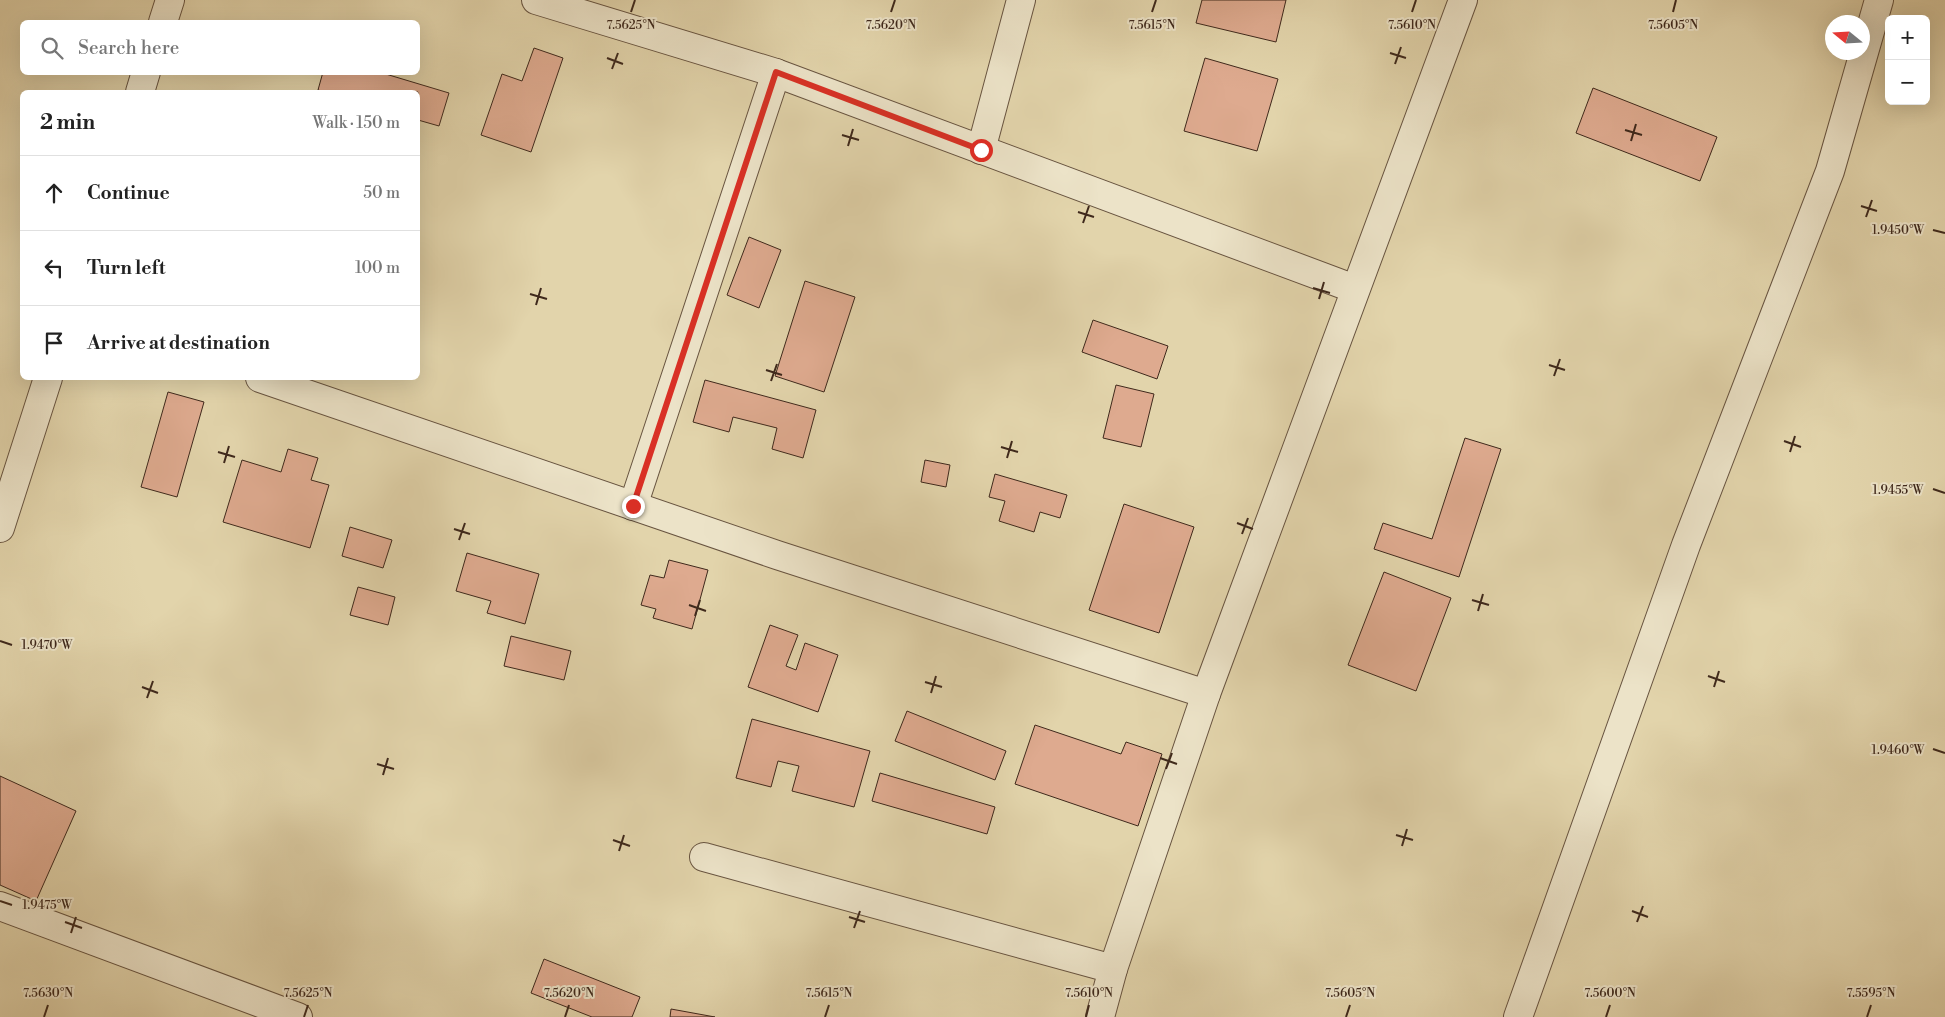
<!DOCTYPE html>
<meta charset="utf-8">
<style>
:root{--surface:#fff;--page:#f6f6f6;--text:#222;--muted:#767676;--line:#e0e0e0}
body{margin:0;font-family:"Libre Bodoni",serif;background:var(--page);color:var(--text)}
.controls{position:absolute;right:15px;top:15px;display:grid;overflow:hidden;border-radius:8px;box-shadow:0 5px 20px #0002}
.controls button{width:45px;height:45px;display:grid;place-items:center;padding:0;border:0;border-bottom:1px solid var(--line);background:var(--surface);color:var(--text);font:25px sans-serif}
.compass{position:absolute;left:1825px;top:15px;width:45px;height:45px;border-radius:50%;background:var(--surface);box-shadow:0 5px 20px #0002;rotate:288deg}
.stop{position:absolute;width:15px;height:15px;margin:-11px;border:4px solid #d93025;border-radius:50%;background:#fff}
.stop.end{background:#d93025;border-color:#fff;box-shadow:0 1px 5px #0008}
.list{margin:0;padding:0;list-style:none}
h2{display:flex;justify-content:space-between;align-items:center;height:65px;margin:0;padding:0 20px;font-size:21px}
h2 small{font-size:16px;font-weight:400;color:var(--muted)}
.list li{display:grid;grid-template-columns:32px 1fr auto;gap:15px;align-items:center;box-sizing:border-box;height:75px;padding:0 20px;border-top:1px solid var(--line)}
.list b{display:block;font-size:19px;white-space:nowrap}
.list em{font-size:16px;font-style:normal;color:var(--muted)}
.icon{flex:none;width:28px;height:28px;fill:none;stroke:currentColor;stroke-width:2;stroke-linecap:round;stroke-linejoin:round}
.map{position:relative;flex:none;width:1945px;height:1017px;overflow:hidden}
.search{position:absolute;background:var(--surface);box-shadow:0 5px 20px #0002;left:20px;top:20px;width:400px;height:55px;display:flex;align-items:center;gap:12px;box-sizing:border-box;padding:0 18px;border-radius:8px;color:var(--muted);font-size:19px}
.panel{position:absolute;background:var(--surface);box-shadow:0 5px 20px #0002;left:20px;top:90px;width:400px;height:290px;border-radius:8px}
.map>svg:first-child{display:block}
</style>
<div class="map">
<svg width="1945" height="1017" viewBox="0 0 1945 1017">
<rect width="100%" height="100%" fill="#e2d4ab"/>
<filter id="stains"><feTurbulence type="fractalNoise" baseFrequency=".004" numOctaves="4"/><feColorMatrix values="0 0 0 0 .2 0 0 0 0 .09 0 0 0 0 .02 0 0 0 .5 -.17"/></filter>
<radialGradient id="worn" r=".72"><stop offset=".6" stop-color="#630" stop-opacity="0"/><stop offset="1" stop-color="#630" stop-opacity=".3"/></radialGradient>
<g fill="#deaa8f" stroke="#3f291c">
<polygon points="1202,0 1286,0 1276,42 1196,23"/>
<polygon points="534,48 563,58 531,152 481,135 502,74 522,81"/>
<polygon points="1205,58 1278,79 1257,151 1184,131"/>
<polygon points="323,72 379,72 449,93 439,126 418,120 418,92 325,92 318,90"/>
<polygon points="1593,88 1717,137 1700,181 1576,133"/>
<polygon points="749,237 781,250 759,308 727,295"/>
<polygon points="805,281 855,297 824,392 775,376"/>
<polygon points="1093,320 1168,346 1157,379 1082,352"/>
<polygon points="705,380 816,410 803,458 772,449 777,428 733,417 729,432 693,422"/>
<polygon points="1116,385 1154,394 1141,447 1103,438"/>
<polygon points="168,392 204,402 177,497 141,487"/>
<polygon points="1465,438 1501,449 1459,577 1374,549 1383,523 1432,539"/>
<polygon points="288,449 318,458 311,480 329,485 310,548 223,522 242,460 281,472"/>
<polygon points="925,460 950,465 946,487 921,482"/>
<polygon points="995,474 1067,495 1060,518 1040,512 1034,532 999,521 1005,501 989,497"/>
<polygon points="1124,504 1194,527 1159,633 1089,610"/>
<polygon points="350,527 392,540 383,568 342,556"/>
<polygon points="467,553 539,574 525,624 487,613 491,601 456,591"/>
<polygon points="669,560 708,570 692,629 653,618 656,609 641,605 650,575 664,578"/>
<polygon points="1384,572 1451,598 1416,691 1348,665"/>
<polygon points="358,587 395,597 388,625 350,615"/>
<polygon points="770,625 798,635 786,666 796,670 805,643 838,655 818,712 748,687"/>
<polygon points="511,636 571,651 564,680 504,666"/>
<polygon points="907,711 1006,751 995,780 895,741"/>
<polygon points="752,719 870,751 854,807 792,791 799,766 778,761 771,787 736,778"/>
<polygon points="1035,725 1121,754 1126,742 1162,754 1138,826 1015,784"/>
<polygon points="880,773 995,807 987,834 872,801"/>
<polygon points="0,776 76,811 36,901 0,885"/>
<polygon points="544,959 640,997 632,1017 592,1017 531,993"/>
<polygon points="671,1009 715,1017 670,1017"/>
</g>
<g fill="none" stroke-linecap="round" stroke-linejoin="round">
<defs>
<g id="street">
<polyline points="536,0 776,73 1355,289"/>
<polyline points="163,22 170,0"/>
<polyline points="140,92 146,72"/>
<polyline points="981,150 1021,0"/>
<polyline points="260,378 777,555 1206,694"/>
<polyline points="633,506 776,73"/>
<polyline points="0,528 48,378"/>
<polyline points="704,857 1113,969"/>
<polyline points="0,906 298,1017"/>
<polyline points="1100,1017 1113,969 1206,694 1463,0"/>
<polyline points="1518,1017 1686,545 1830,171 1879,0"/>
</g>
</defs>
<use href="#street" stroke="#685440" stroke-width="30"/>
<use href="#street" stroke="#ece3c8" stroke-width="28"/>
</g>
<g fill="none" stroke-linecap="round" stroke-linejoin="round">
<polyline stroke="#d93025" stroke-width="6" points="633,506 776,72 981,150"/>
</g>
<path fill="none" stroke="#3f291c" stroke-width="2" d="M 631,12 L 635,0M 891,12 L 895,0M 1152,12 L 1156,0M 1412,12 L 1416,0M 1673,12 L 1676,0M 1390,53 L 1406,58M 607,58 L 623,64M 1395,64 L 1401,47M 612,69 L 618,53M 1625,130 L 1642,135M 842,135 L 859,140M 1631,141 L 1636,124M 848,146 L 853,129M 1861,206 L 1877,211M 1078,212 L 1094,217M 1866,217 L 1872,200M 1083,223 L 1089,206M 1933,230 L 1945,233M 1313,288 L 1330,293M 530,294 L 547,299M 1319,299 L 1324,282M 536,305 L 541,288M 1549,365 L 1565,370M 766,370 L 782,375M 1554,376 L 1560,359M 771,381 L 777,364M 1784,441 L 1801,447M 1001,447 L 1018,452M 218,452 L 235,457M 1790,452 L 1795,436M 1007,458 L 1012,441M 224,463 L 229,446M 1933,489 L 1945,493M 1237,523 L 1253,529M 454,529 L 470,534M 1242,534 L 1248,518M 459,540 L 465,523M 1472,600 L 1489,605M 689,605 L 706,611M 1478,611 L 1483,594M 695,616 L 700,600M 0,641 L 12,645M 1708,676 L 1725,682M 925,682 L 942,687M 142,687 L 158,693M 1714,687 L 1719,671M 931,693 L 936,676M 147,698 L 153,681M 1933,749 L 1945,753M 1160,758 L 1177,764M 377,764 L 394,769M 1166,769 L 1172,753M 383,775 L 388,758M 1396,835 L 1413,840M 613,840 L 630,846M 1402,846 L 1407,829M 619,851 L 624,835M 0,901 L 12,905M 1632,911 L 1648,917M 849,917 L 865,922M 65,922 L 82,928M 1637,922 L 1643,906M 854,928 L 860,911M 71,933 L 76,917M 44,1017 L 48,1005M 304,1017 L 308,1005M 565,1017 L 569,1005M 825,1017 L 829,1005M 1086,1017 L 1089,1005M 1346,1017 L 1350,1005M 1606,1017 L 1610,1005M 1867,1017 L 1871,1005"/>
<g font-size="12" text-anchor="middle" fill="#3f291c" stroke="#ece3c8" stroke-width="4" stroke-linejoin="round" paint-order="stroke">
<text x="631" y="29">7.5625°N</text>
<text x="891" y="29">7.5620°N</text>
<text x="1152" y="29">7.5615°N</text>
<text x="1412" y="29">7.5610°N</text>
<text x="1673" y="29">7.5605°N</text>
<text x="1898" y="234">1.9450°W</text>
<text x="1898" y="494">1.9455°W</text>
<text x="47" y="649">1.9470°W</text>
<text x="1898" y="754">1.9460°W</text>
<text x="47" y="909">1.9475°W</text>
<text x="48" y="997">7.5630°N</text>
<text x="1610" y="997">7.5600°N</text>
<text x="308" y="997">7.5625°N</text>
<text x="569" y="997">7.5620°N</text>
<text x="829" y="997">7.5615°N</text>
<text x="1089" y="997">7.5610°N</text>
<text x="1350" y="997">7.5605°N</text>
<text x="1871" y="997">7.5595°N</text>
</g>
<rect width="100%" height="100%" filter="url(#stains)"/>
<rect width="100%" height="100%" fill="url(#worn)"/>
</svg>
<div class="controls">
<button>+</button>
<button>−</button>
</div>
<svg class="compass" viewBox="-18 -18 36 36"><path d="M0-13l5 13h-10z" fill="#e53935"/><path d="M0 13l5-13h-10z" fill="#767676"/></svg>
<div class="stop" style="left:981px;top:150px"></div>
<div class="stop end" style="left:633px;top:506px"></div>
<div class="search"><svg class="icon" aria-label="search" viewBox="0 0 24 24"><circle cx="10" cy="10" r="6"/><path d="M15 15l6 6"/></svg>Search here</div>
<section class="panel">
<h2>2 min<small>Walk · 150 m</small></h2>
<ul class="list">
<li><svg class="icon" aria-label="ahead" viewBox="0 0 24 24"><path d="M12 20V5M6 11l6-6 6 6"/></svg><div><b>Continue</b></div><em>50 m</em></li>
<li><svg class="icon" aria-label="left" viewBox="0 0 24 24"><path d="M17 20v-9H6M10 6l-5 5 5 5"/></svg><div><b>Turn left</b></div><em>100 m</em></li>
<li><svg class="icon" aria-label="arrive" viewBox="0 0 24 24"><path d="M6 21V4h12l-3 4 3 4H6"/></svg><div><b>Arrive at destination</b></div></li>
</ul>
</section>
</div>
